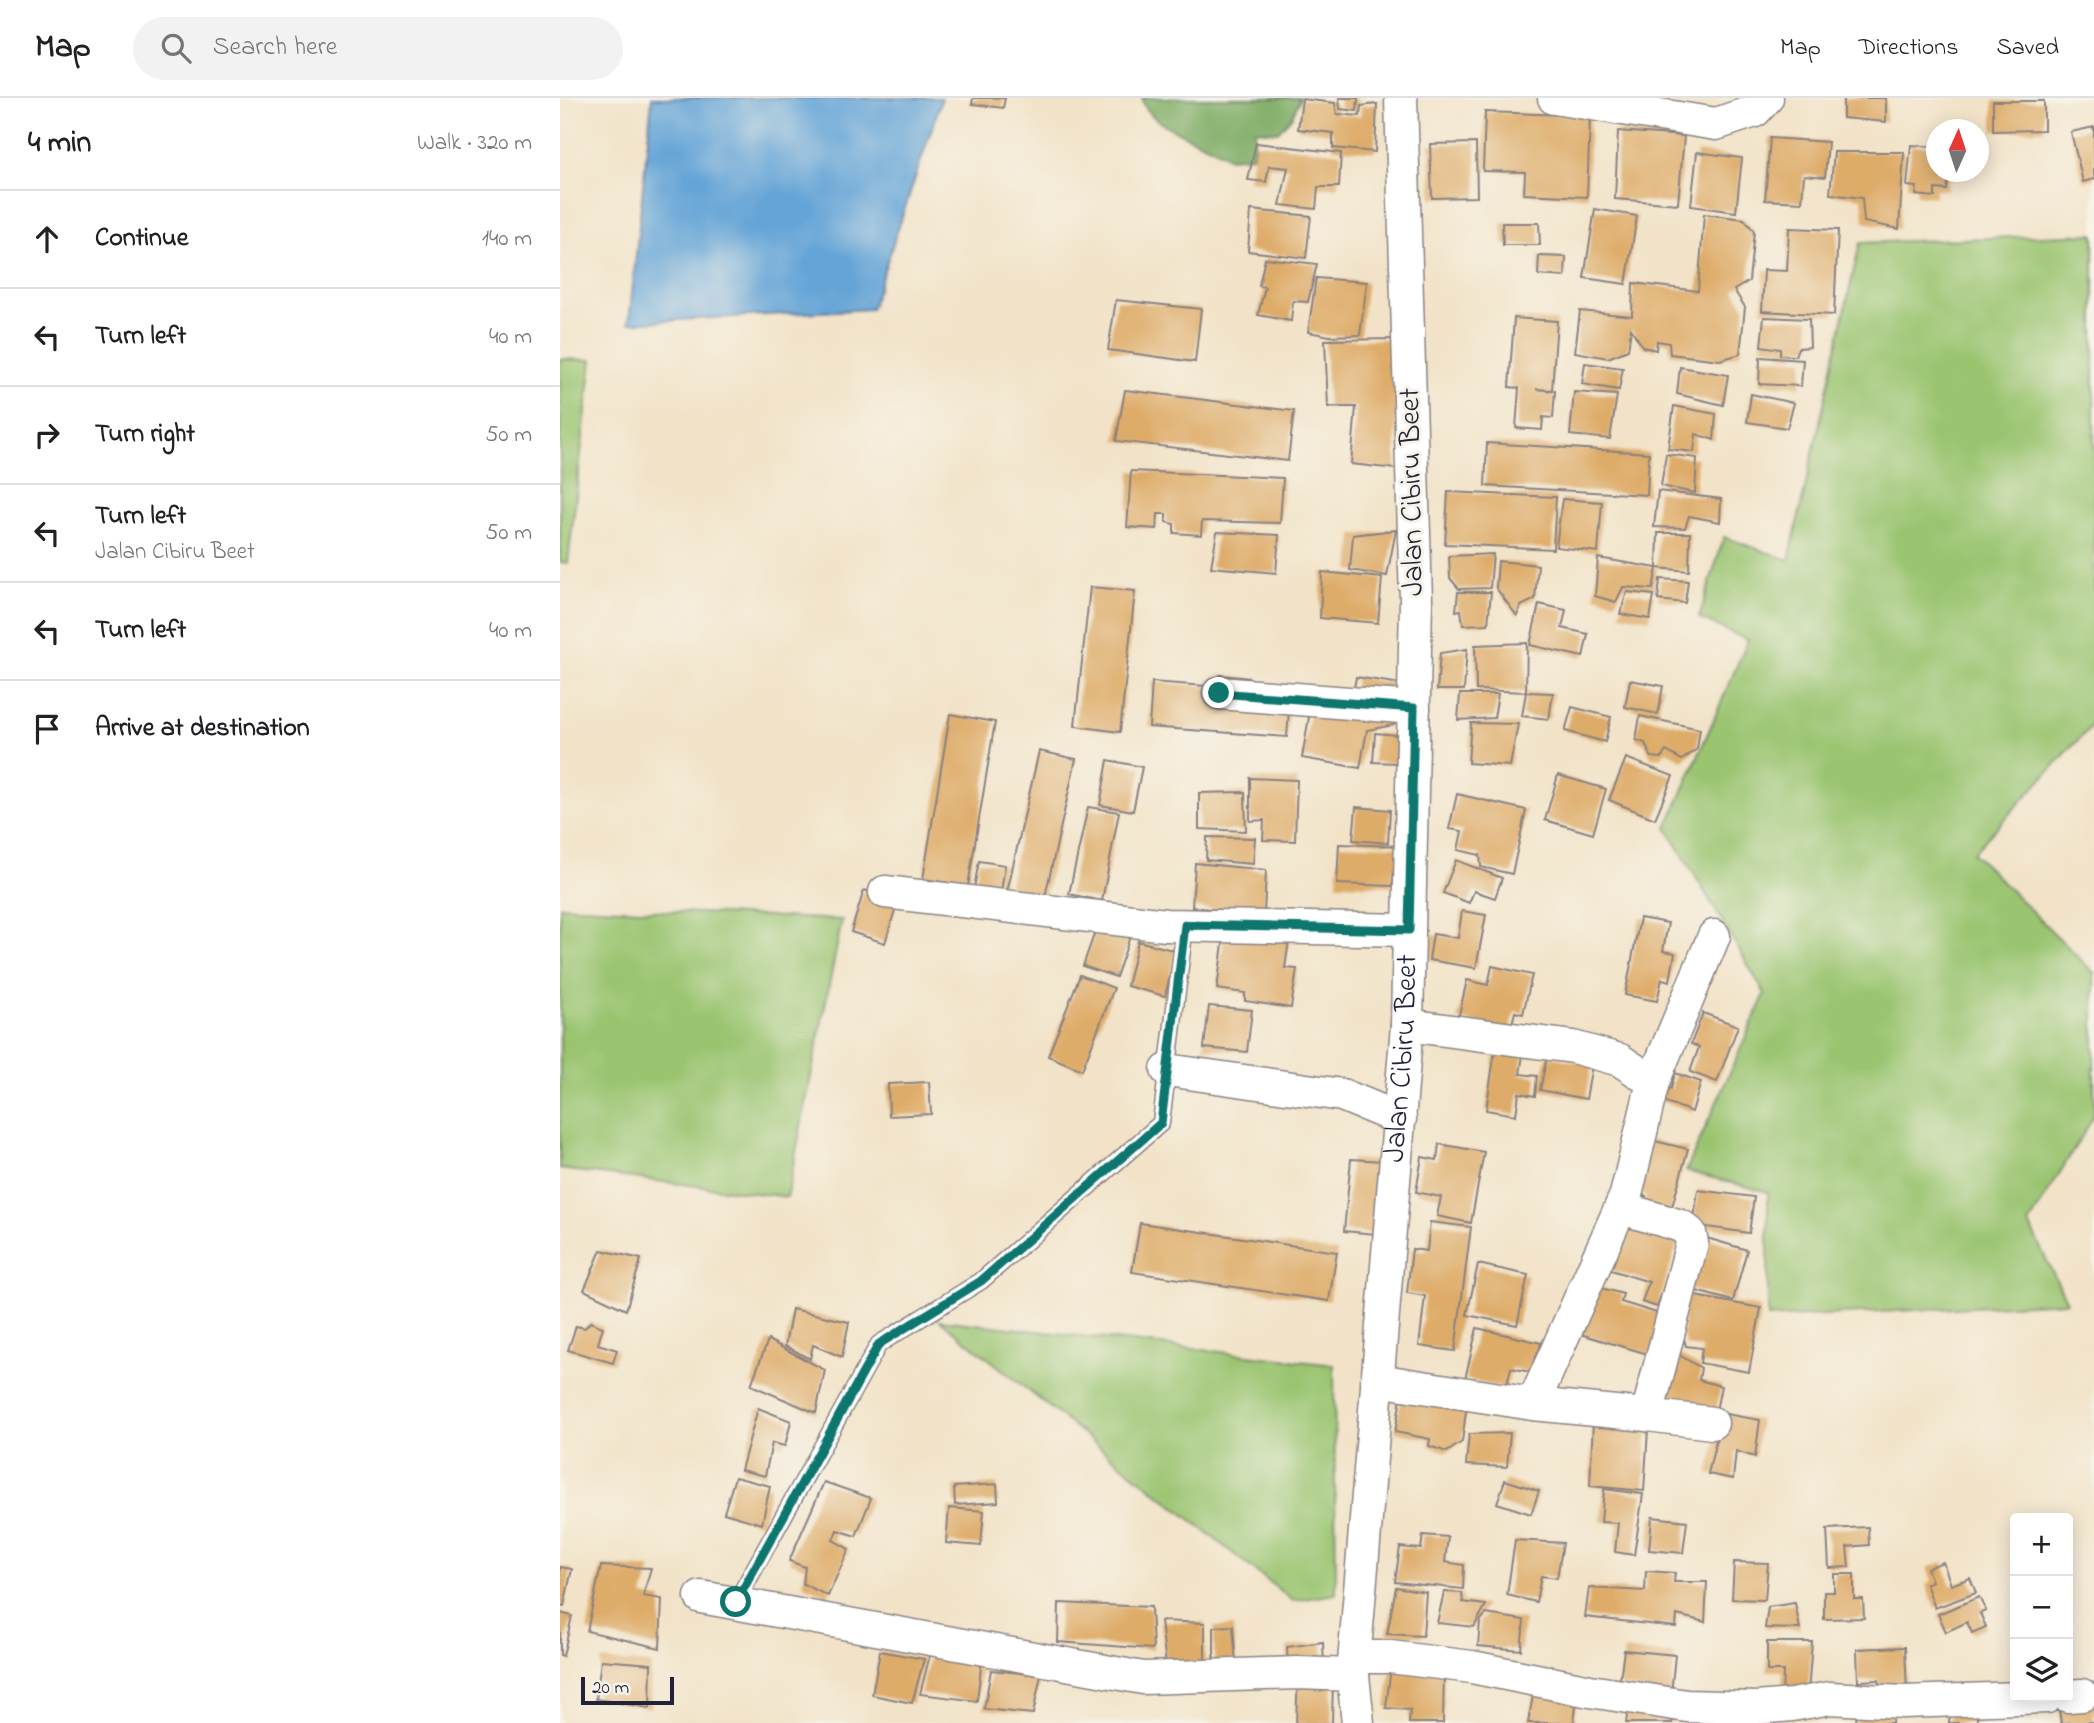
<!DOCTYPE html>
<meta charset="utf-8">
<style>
:root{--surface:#fff;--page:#f2f2f2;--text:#202124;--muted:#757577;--line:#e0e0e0}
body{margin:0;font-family:"Indie Flower",sans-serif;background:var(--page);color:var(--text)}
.controls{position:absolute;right:21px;bottom:21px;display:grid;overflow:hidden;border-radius:7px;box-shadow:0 4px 18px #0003}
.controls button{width:63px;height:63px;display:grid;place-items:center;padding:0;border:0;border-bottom:2px solid var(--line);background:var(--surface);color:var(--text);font:35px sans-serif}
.compass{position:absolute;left:1366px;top:21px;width:63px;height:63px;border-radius:50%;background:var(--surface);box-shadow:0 4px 18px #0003;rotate:3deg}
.scale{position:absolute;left:21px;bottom:18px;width:93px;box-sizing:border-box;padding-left:7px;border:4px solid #22223b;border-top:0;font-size:19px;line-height:24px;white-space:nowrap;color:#22223b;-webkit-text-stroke:5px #f7f3e8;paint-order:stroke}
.stop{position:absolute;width:21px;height:21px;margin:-16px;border:5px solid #0f766e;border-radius:50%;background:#fff}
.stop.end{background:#0f766e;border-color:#fff;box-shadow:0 2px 7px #0008}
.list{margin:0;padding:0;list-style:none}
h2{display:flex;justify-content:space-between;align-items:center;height:91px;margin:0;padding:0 28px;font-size:30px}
h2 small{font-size:23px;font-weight:400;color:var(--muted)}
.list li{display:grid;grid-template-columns:46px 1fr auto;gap:21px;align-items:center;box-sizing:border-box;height:98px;padding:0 28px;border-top:2px solid var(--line)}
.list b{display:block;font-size:26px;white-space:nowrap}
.list p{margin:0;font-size:23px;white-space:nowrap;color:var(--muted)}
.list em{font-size:23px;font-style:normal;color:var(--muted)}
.icon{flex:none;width:38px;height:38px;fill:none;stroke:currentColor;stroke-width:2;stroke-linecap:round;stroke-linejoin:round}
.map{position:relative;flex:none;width:1534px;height:1625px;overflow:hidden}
header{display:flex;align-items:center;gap:42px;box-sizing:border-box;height:98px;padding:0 35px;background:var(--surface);border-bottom:2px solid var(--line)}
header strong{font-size:33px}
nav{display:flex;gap:38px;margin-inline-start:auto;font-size:24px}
.search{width:490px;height:63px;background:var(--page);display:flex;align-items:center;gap:18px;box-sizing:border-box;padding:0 24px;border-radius:38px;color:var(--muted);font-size:26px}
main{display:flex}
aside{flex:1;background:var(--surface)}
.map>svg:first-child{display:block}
</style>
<header>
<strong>Map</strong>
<div class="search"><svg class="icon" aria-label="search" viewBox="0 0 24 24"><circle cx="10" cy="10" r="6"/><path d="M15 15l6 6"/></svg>Search here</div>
<nav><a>Map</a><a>Directions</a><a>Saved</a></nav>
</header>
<main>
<aside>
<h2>4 min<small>Walk · 320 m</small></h2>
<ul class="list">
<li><svg class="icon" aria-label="ahead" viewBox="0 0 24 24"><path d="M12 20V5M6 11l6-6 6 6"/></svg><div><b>Continue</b></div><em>140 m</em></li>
<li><svg class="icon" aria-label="left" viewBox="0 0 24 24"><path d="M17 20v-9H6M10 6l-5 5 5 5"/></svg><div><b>Turn left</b></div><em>40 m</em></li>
<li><svg class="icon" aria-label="right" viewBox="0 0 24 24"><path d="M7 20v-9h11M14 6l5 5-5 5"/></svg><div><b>Turn right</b></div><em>50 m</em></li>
<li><svg class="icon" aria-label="left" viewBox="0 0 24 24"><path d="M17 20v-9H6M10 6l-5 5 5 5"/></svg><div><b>Turn left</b><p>Jalan Cibiru Beet</p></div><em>50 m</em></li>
<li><svg class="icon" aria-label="left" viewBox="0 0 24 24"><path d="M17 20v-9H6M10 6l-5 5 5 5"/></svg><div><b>Turn left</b></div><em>40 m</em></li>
<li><svg class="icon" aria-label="arrive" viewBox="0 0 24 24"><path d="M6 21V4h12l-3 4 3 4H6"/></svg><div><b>Arrive at destination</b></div></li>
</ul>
</aside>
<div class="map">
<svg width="1534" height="1625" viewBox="0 0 1534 1625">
<rect width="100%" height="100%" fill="#f7f3e8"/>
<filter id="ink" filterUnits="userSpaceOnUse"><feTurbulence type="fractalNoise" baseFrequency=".0143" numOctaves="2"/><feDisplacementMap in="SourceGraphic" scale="14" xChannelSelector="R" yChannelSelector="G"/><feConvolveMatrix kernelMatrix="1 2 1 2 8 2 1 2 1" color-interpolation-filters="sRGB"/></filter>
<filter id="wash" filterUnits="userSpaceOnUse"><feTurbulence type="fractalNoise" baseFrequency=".00686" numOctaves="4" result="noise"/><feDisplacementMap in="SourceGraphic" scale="28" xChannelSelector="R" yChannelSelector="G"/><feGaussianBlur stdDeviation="1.57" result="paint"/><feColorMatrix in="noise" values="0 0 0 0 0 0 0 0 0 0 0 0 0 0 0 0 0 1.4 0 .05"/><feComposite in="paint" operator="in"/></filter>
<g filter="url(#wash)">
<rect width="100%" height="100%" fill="#f2e3c8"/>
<g fill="#9ac470" stroke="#5e7356" stroke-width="2">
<polygon points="1534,136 1534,625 1413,755 1534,875 1534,1018 1469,1126 1507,1204 1208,1220 1208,1094 1126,1073 1205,896 1107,730 1188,542 1139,520 1164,439 1229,462 1300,145"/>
<polygon points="0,261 32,262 8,465 0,464"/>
<polygon points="0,808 282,822 227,1099 0,1071"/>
<polygon points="380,1222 774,1267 776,1496 733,1503"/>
</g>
<path fill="#7baa62" stroke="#4e664e" stroke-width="2" d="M 582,0 L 740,0 L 733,17 L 718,34 L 695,32 L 693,58 L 669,60 C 648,43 585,29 582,0 Z"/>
<polygon fill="#65a4d7" stroke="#446389" stroke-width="2" points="92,0 382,0 311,211 69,225"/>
<g id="blocks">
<g fill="#deac69">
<polygon points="413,0 445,0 443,10 412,6"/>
<polygon points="779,0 798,0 797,13 780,11"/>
<polygon points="1283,0 1326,0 1326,24 1283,20"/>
<polygon points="742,1 775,5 777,16 800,18 801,8 817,6 815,54 773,50 773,35 738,31"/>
<polygon points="1433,3 1484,3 1484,32 1433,33"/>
<polygon points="925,14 1030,18 1027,99 964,96 965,74 923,73"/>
<polygon points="1534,29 1534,81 1523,84 1511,34"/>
<polygon points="1058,33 1124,38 1118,106 1055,101"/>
<polygon points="1210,40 1268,44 1265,79 1244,77 1242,104 1205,102"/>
<polygon points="696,45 781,55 779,89 758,89 756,111 720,107 728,70 709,68 706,84 688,82"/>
<polygon points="916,45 917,99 872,100 870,46"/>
<polygon points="1351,47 1377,49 1377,74 1389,74 1387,92 1375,91 1375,99 1356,97 1357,89 1347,88"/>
<polygon points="1137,54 1182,60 1176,114 1131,108"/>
<polygon points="1274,54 1344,54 1339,131 1304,124 1302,100 1270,96"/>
<polygon points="1035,111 1077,118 1066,186 1024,180"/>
<polygon points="691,112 751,118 746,160 688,153"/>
<polygon points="1144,116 1184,121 1194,133 1189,183 1174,192 1185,209 1180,256 1160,262 1110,256 1109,245 1097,243 1096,252 1083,249 1071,231 1068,252 1048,260 1015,254 1020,213 1072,218 1073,185 1138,193"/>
<polygon points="942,125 979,125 980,147 943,147"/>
<polygon points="1229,130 1278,132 1274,217 1202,213 1204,172 1227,173"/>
<polygon points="979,158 1006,159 1005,179 978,177"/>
<polygon points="705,160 757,166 748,204 733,203 731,223 698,217 705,189 699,188"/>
<polygon points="756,180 807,184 800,237 770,238 748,234"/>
<polygon points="556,202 641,211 635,264 548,252"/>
<polygon points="1204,219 1249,221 1250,249 1238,250 1235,258 1220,257 1220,251 1201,248"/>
<polygon points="954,220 997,223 992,292 976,291 995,293 993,320 983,319 982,332 956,330 959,290 949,289"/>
<polygon points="836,241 836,371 791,366 796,309 768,309 765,242"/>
<polygon points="1200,259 1243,262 1241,288 1199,286"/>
<polygon points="1025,265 1063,270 1059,292 1022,286"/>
<polygon points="1120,269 1168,277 1163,307 1117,296"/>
<polygon points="565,292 734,313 728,363 556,343"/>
<polygon points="1014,294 1057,297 1050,341 1010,337"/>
<polygon points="1191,296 1234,305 1227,330 1187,324"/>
<polygon points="1114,308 1156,316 1154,342 1136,336 1134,354 1108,351"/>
<polygon points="927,345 1089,355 1087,397 925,388"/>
<polygon points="1106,356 1137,360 1135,395 1101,388"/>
<polygon points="571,373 723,380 720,425 642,423 641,437 614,435 614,426 606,424 606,416 598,416 597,431 567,429"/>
<polygon points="1098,393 1161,401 1160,424 1129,418 1125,430 1094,429"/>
<polygon points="888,394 996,399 993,451 885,446"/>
<polygon points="1002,401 1042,404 1038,454 996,449"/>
<polygon points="836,432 827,478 790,472 793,437"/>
<polygon points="657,434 719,437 716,475 651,469"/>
<polygon points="1098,435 1130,435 1129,473 1097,470"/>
<polygon points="933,456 930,490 899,491 890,480 889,458"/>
<polygon points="1038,460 1097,470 1093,491 1063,489 1056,504 1035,498"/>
<polygon points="938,463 978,467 975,501 961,508 957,518 936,490"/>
<polygon points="762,474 822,480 818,525 760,520"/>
<polygon points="1100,481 1128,483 1125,505 1098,502"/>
<polygon points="530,489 575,493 560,634 515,628"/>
<polygon points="898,494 931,494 928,526 903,527 901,512 896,513"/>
<polygon points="1067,494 1094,497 1090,521 1060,516"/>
<polygon points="979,506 1006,512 1002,530 1028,536 1023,559 970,547"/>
<polygon points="967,545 966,594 916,592 915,547"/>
<polygon points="907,551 904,592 877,592 880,555"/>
<polygon points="660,577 690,580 689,596 730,599 727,639 589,629 592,584 660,589"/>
<polygon points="796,579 841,586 834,627 807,632 800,670 742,660 750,613 789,619"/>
<polygon points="1070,582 1103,588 1098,616 1065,609"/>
<polygon points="966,594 993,595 989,621 962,618"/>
<polygon points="900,596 938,596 934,620 898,622"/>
<polygon points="1012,609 1051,619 1045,644 1005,633"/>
<polygon points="390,616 435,624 408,788 363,781"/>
<polygon points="1080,618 1140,631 1137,651 1122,662 1106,653 1101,660 1091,659 1085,645 1076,642"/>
<polygon points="911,625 958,626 950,668 908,665"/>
<polygon points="815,635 837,637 836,665 813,664"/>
<polygon points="479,653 516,661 484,803 447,794"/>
<polygon points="1066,660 1113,678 1095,721 1049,702"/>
<polygon points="548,662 582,669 573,713 540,707"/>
<polygon points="998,677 1046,691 1033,736 985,722"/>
<polygon points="690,680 737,682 735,743 703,742 704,722 690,723"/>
<polygon points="685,694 686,733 639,731 639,695"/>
<polygon points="897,696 966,712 952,776 921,769 920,757 898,752 902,733 889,731"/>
<polygon points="528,709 559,714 542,803 509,796"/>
<polygon points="796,709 830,712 828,745 793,742"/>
<polygon points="647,739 695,740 693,766 646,762"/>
<polygon points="779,746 842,748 841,769 834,769 833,788 777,786"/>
<polygon points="896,762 942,780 935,800 914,793 909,805 883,795"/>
<polygon points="419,763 445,767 441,794 414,790"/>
<polygon points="635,765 706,772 704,817 632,809"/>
<polygon points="304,792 338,802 325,845 291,834"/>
<polygon points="902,813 926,817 916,870 869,862 873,836 898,840"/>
<polygon points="1080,820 1108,825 1103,853 1115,855 1110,883 1102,881 1097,903 1065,897"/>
<polygon points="538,825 571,836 556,879 523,868"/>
<polygon points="730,836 725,870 737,871 731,910 685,903 685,895 657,891 664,838"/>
<polygon points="578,843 616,853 605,898 567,888"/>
<polygon points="932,868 972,877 963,916 955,914 950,933 898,921 907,882 928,887"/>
<polygon points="520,877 554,890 522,972 488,958"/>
<polygon points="649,908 692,912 687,954 644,950"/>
<polygon points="1143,915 1178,928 1157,984 1130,974 1139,949 1131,946"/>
<polygon points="936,946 964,950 960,976 977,978 975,998 959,995 956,1017 926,1012"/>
<polygon points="987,958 1032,967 1026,1001 980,992"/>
<polygon points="1115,975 1141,984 1132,1014 1098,1001 1101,988 1111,991"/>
<polygon points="369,984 371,1016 329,1018 328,986"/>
<polygon points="1091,1042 1128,1051 1110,1116 1083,1108 1086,1098 1076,1095"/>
<polygon points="879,1046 924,1054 911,1125 877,1118 881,1099 856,1094 862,1059 877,1062"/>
<polygon points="791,1061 823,1063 816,1136 784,1133"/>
<polygon points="1138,1092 1194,1099 1189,1135 1133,1127"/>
<polygon points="870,1124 911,1129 895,1253 859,1248 865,1198 847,1195 852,1151 867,1153"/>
<polygon points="1066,1124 1119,1141 1097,1209 1082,1204 1089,1184 1051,1172"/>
<polygon points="580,1125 777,1154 769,1203 572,1174"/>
<polygon points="1140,1138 1187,1152 1173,1203 1125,1190"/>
<polygon points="41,1152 81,1161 66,1212 24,1192"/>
<polygon points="918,1166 968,1177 957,1227 907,1217"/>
<polygon points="1034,1188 1063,1196 1061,1204 1110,1219 1098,1259 1020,1236"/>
<polygon points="1124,1196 1201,1210 1189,1274 1140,1265 1142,1250 1126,1248 1123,1238"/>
<polygon points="232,1211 289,1224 282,1259 253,1247 250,1261 225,1248"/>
<polygon points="30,1224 43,1229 38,1246 57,1252 53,1265 8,1252 16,1228 25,1230"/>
<polygon points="917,1230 981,1245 975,1275 951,1270 946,1291 905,1281"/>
<polygon points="208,1242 265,1272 256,1315 191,1287"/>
<polygon points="1114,1254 1141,1270 1139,1282 1161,1288 1155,1318 1102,1306"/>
<polygon points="841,1300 907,1306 902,1344 887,1354 869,1348 870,1341 835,1334"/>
<polygon points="198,1310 231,1323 225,1348 212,1345 205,1378 181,1372"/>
<polygon points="1166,1316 1200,1322 1195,1359 1176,1353 1173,1381 1148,1376 1161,1321"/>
<polygon points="1033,1323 1088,1332 1084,1393 1030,1388"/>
<polygon points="950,1335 947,1369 906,1367 909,1336"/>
<polygon points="175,1379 210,1388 202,1426 164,1415"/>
<polygon points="945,1382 979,1393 971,1416 937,1405"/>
<polygon points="264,1384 311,1400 296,1438 277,1432 273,1442 289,1451 268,1498 243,1486 245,1469 229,1463"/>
<polygon points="437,1386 438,1404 395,1407 394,1389"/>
<polygon points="1044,1391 1083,1396 1074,1457 1055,1454 1058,1425 1041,1424"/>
<polygon points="389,1410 424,1413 421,1448 386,1445"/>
<polygon points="1092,1419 1127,1423 1123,1455 1089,1452"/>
<polygon points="1308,1429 1309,1447 1287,1449 1289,1469 1269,1470 1267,1431"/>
<polygon points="863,1437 888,1439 885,1464 904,1467 903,1491 835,1484 840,1449 861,1451"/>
<polygon points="955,1442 1003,1445 997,1480 981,1478 976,1504 947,1497"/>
<polygon points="1174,1464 1208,1465 1205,1502 1172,1501"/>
<polygon points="1383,1464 1391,1487 1410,1480 1416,1495 1375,1510 1366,1486 1372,1483 1367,1470"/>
<polygon points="41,1468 91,1470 83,1498 102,1501 100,1550 27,1533"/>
<polygon points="0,1469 12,1471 4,1508 0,1507"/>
<polygon points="1086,1473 1115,1475 1114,1484 1147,1484 1145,1524 1117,1517 1116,1529 1025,1519 1029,1490 1085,1493"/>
<polygon points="1274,1476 1294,1476 1294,1501 1303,1501 1304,1520 1264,1521 1264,1494 1274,1494"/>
<polygon points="836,1489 866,1494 863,1538 827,1536"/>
<polygon points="884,1494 902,1495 903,1504 926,1507 914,1529 877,1525"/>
<polygon points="1419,1499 1426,1513 1420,1515 1426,1529 1412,1535 1407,1524 1386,1534 1378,1516"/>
<polygon points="499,1505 591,1509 593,1551 498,1544"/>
<polygon points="1235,1505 1240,1531 1205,1530 1208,1509"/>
<polygon points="0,1515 12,1518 3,1558 0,1557"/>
<polygon points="926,1516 964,1522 961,1552 918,1548 920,1523"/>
<polygon points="601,1523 645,1525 645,1565 606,1567"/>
<polygon points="673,1528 676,1565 654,1566 654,1529"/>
<polygon points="763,1544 764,1569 728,1571 727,1549"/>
<polygon points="1207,1544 1252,1544 1248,1596 1222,1598 1223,1573 1207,1573"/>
<polygon points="1345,1549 1347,1594 1320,1595 1319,1582 1298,1583 1297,1551"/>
<polygon points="1064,1552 1115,1557 1111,1596 1059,1588"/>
<polygon points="320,1553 364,1561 352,1605 312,1597"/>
<polygon points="370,1557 422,1560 417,1603 360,1596"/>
<polygon points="832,1561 884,1573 883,1625 849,1625 850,1612 826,1610"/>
<polygon points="41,1562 91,1566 90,1610 36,1601"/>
<polygon points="431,1572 481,1577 473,1616 424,1611"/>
<polygon points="738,1577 773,1579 772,1625 736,1625"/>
<polygon points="973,1597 1017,1599 1014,1625 968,1625"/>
<polygon points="1534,1600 1534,1624 1501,1625 1498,1605"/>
<polygon points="1069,1605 1114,1611 1112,1625 1066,1625"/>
<polygon points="1297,1609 1333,1613 1332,1625 1296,1625"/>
<polygon points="1390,1612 1417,1614 1417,1625 1389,1625"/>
</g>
</g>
</g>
<g filter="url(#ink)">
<use href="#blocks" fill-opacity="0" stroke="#8a8282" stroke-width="2"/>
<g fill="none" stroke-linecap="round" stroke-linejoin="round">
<defs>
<polyline id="lane" points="176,1504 319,1246 421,1183 601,1025 625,827"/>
<g id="street">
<polyline points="994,0 1156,26 1195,13 1207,0"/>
<polyline points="659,595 854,610"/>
<polyline points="325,794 606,827 849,832"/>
<polyline points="847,927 1013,949 1060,962 1093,984"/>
<polyline points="607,972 782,997 840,1021"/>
<polyline points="817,1282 973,1306 1087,1317 1132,1145 1130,1135 1121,1128 1061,1110"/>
<polyline points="973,1306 1066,1097 1093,984 1154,838"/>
<polyline points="1087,1317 1152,1325"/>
<polyline points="141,1499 583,1580 737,1575 793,1577"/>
<polyline points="795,1559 830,1559 912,1569 1030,1593 1127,1608 1196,1610 1232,1607 1270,1600 1343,1604 1487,1599"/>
<polyline points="1508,1598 1522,1597"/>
<path id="s1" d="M 798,1625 L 793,1577 L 847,927 L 856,503 L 841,0"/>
</g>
</defs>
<use href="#lane" stroke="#8a8282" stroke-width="19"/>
<use href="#street" stroke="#8a8282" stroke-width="35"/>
<use href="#lane" stroke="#fff" stroke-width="16"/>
<use href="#street" stroke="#fff" stroke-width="32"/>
</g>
</g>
<g fill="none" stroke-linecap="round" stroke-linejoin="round" filter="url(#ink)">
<polyline stroke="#0f766e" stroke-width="9" points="176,1504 319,1246 421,1183 601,1025 625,827 849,832 854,610 659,595"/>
</g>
<g text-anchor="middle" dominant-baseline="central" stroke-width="6" stroke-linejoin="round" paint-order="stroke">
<g font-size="30" fill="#22223b" stroke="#f7f3e8">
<text transform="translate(853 394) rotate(-91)">Jalan Cibiru Beet</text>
<text stroke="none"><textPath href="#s1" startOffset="667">Jalan Cibiru Beet</textPath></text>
</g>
</g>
</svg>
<div class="controls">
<button>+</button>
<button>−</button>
<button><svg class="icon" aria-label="layers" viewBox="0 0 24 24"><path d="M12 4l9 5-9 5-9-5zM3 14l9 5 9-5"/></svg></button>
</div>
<svg class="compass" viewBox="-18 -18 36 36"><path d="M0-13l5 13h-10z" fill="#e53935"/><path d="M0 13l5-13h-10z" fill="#757577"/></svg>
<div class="scale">20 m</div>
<div class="stop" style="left:176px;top:1504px"></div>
<div class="stop end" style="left:659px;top:595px"></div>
</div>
</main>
